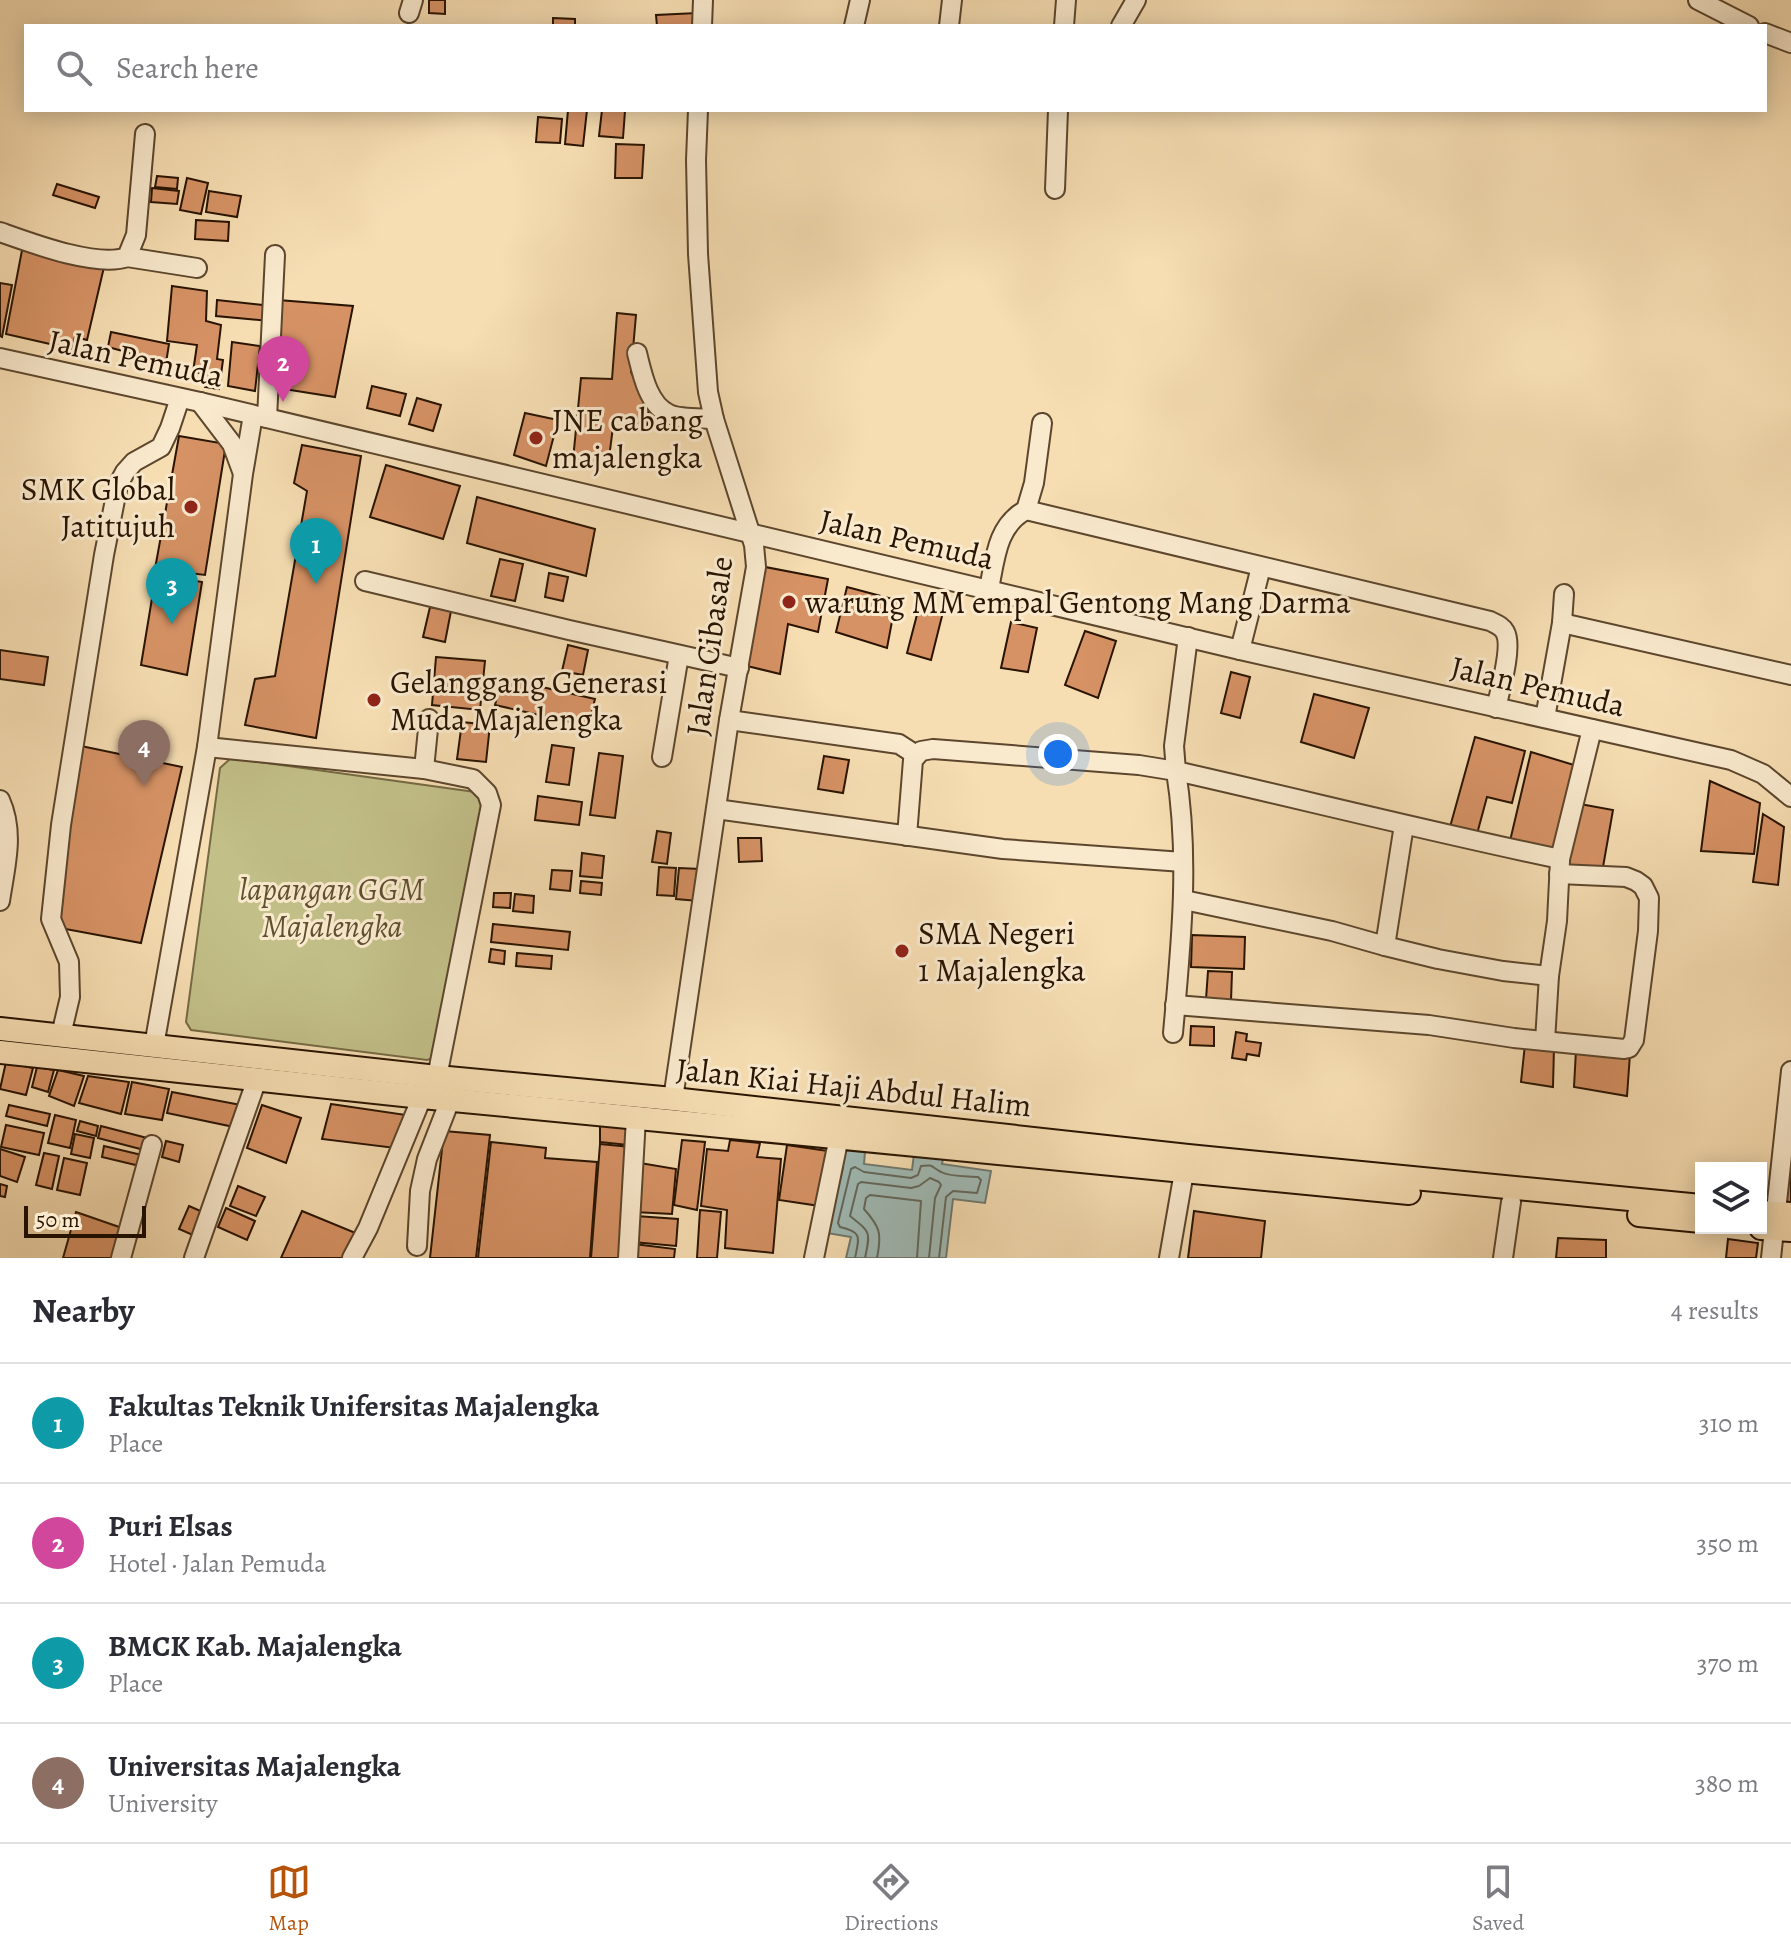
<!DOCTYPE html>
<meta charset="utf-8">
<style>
:root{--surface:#fff;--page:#f7f7f7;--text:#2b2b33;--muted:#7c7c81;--line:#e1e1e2;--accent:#b45309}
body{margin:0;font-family:Alegreya,serif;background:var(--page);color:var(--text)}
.controls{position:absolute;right:24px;bottom:24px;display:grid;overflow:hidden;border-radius:0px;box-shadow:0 4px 20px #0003}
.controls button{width:72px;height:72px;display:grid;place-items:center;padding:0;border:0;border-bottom:2px solid var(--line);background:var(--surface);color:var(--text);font:40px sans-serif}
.scale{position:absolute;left:24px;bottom:20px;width:122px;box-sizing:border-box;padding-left:8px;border:4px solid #291401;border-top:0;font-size:22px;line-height:28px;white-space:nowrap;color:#291401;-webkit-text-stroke:6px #f9e9cd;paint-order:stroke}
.you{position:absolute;left:1058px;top:754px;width:28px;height:28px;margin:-20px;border:6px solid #fff;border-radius:50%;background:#1a73e8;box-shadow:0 0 0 12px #1a73e833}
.badge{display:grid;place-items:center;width:52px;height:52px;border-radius:50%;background:var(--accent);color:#fff;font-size:26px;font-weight:700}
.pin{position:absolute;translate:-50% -66px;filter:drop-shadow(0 2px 4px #0008)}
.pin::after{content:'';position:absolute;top:42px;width:28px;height:24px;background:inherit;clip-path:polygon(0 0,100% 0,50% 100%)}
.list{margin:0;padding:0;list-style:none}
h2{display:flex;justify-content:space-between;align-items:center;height:104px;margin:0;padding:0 32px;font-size:34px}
h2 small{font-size:26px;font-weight:400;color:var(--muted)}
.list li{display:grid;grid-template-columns:52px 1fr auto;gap:24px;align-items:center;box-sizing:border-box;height:120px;padding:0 32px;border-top:2px solid var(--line)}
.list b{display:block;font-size:30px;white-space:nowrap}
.list p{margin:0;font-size:26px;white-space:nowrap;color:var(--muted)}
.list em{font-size:26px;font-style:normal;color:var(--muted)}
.icon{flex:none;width:44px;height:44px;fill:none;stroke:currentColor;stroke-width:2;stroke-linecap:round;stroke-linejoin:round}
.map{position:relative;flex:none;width:1791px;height:1258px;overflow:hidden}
.search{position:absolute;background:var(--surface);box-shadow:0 4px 20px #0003;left:24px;right:24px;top:24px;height:88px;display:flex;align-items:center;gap:20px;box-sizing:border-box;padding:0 28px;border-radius:0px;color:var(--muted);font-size:30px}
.sheet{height:584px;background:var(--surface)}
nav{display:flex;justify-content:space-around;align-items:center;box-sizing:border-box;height:112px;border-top:2px solid var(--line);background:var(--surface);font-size:22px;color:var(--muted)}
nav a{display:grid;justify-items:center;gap:4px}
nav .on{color:var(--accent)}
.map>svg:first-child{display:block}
</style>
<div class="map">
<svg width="1791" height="1258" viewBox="0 0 1791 1258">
<rect width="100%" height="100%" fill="#f6ddb2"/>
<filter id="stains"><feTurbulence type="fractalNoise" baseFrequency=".0025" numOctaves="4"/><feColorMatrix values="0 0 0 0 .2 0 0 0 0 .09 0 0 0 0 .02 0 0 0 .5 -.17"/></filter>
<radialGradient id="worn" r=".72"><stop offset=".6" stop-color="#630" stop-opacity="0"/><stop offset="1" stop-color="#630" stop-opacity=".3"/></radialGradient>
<polygon fill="#c2bf88" stroke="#766a44" stroke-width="2" points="231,758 475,792 484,803 436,1057 427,1060 191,1030 186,1022 220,768"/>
<polygon fill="#9fbab5" stroke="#70786d" stroke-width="2" points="840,1148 865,1152 864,1164 912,1170 914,1154 943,1159 942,1164 991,1171 985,1203 953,1199 946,1258 846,1258 851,1237 827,1233 843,1168 836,1167"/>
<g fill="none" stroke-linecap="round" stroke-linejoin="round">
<g stroke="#64675b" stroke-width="2">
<path d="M 855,1258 C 859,1238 863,1232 840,1227 L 838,1223 L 851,1169 L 855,1167 L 864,1172 L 911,1178 L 918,1175 L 921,1166 C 934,1164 931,1167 941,1172 C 950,1177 967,1176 978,1177 L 981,1180 L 977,1193 L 953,1191 L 946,1197 L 939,1258"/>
<path d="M 865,1258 C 871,1231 870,1232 850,1216 L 858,1184 L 861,1182 L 911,1188 L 919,1186 L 930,1178 L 939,1182 L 941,1185 L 935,1198 L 929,1258"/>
<path d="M 877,1258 C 882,1233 880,1227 864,1209 L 866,1198 L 870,1195 L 921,1201 L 917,1258"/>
</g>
</g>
<g fill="#d69265" stroke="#291401" stroke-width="2">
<polygon points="429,0 445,0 445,14 429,13"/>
<polygon points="697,13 697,26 657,26 656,15"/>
<polygon points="553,18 575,19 575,26 553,26"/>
<polygon points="568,110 587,110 583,146 565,144"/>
<polygon points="602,110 625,111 623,138 599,136"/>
<polygon points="538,117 562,119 560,143 536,142"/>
<polygon points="616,144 644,145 642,178 615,178"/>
<polygon points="157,176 178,178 177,189 155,187"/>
<polygon points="187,178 208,183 201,214 180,210"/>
<polygon points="57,184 99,197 95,208 53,195"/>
<polygon points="152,188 179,191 177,204 151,202"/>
<polygon points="209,191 241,196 237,217 206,212"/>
<polygon points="196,220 229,222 228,241 195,239"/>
<polygon points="23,245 104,267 87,340 75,337 72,349 6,334"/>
<polygon points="0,283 12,285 2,337 0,336"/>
<polygon points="172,286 207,291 206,321 221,325 217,359 223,360 219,389 205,387 206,374 193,372 197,345 167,341"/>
<polygon points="217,300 271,306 269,321 216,316"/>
<polygon points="278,300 353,306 335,397 271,387"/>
<polygon points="617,313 636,315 631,372 649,409 647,425 614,419 608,466 573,460 581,378 612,379"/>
<polygon points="111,332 169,344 166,363 108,347"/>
<polygon points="232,342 260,346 255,391 228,386"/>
<polygon points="372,386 406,394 400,416 367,408"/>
<polygon points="417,398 441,405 433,431 409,424"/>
<polygon points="525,413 558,420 546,466 514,455"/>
<polygon points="179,436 226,444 205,575 155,569"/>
<polygon points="302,445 361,456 316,738 245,725 255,679 275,676 307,491 294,483"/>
<polygon points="386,465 460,486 443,539 370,517"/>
<polygon points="477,497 595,529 586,576 467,543"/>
<polygon points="500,559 523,564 515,601 491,596"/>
<polygon points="760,566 828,579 818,632 788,624 780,674 743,665"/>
<polygon points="549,573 568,577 563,601 545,597"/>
<polygon points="156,574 202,582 187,675 141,665"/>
<polygon points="847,587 896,600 887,648 836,632"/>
<polygon points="430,607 451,611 445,642 423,637"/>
<polygon points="919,607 943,612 931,660 907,653"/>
<polygon points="1011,622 1037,628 1028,672 1001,668"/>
<polygon points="1085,631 1116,641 1098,698 1065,685"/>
<polygon points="568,645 588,650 583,675 562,671"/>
<polygon points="0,650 48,657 44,685 0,679"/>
<polygon points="436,657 485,661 480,710 432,705"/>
<polygon points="1231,672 1250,677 1240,718 1221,713"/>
<polygon points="502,678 595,699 588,726 495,705"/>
<polygon points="1314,694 1369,708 1354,758 1301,742"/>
<polygon points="462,722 490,725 486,762 457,759"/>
<polygon points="1475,737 1525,751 1512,803 1487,797 1477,834 1450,827"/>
<polygon points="552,745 574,748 569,785 546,782"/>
<polygon points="81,746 182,767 141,943 60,928 66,847"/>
<polygon points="1531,752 1574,765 1555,849 1510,841"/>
<polygon points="599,753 623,756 615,818 590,815"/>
<polygon points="824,756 849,760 843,793 818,789"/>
<polygon points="1710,781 1760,803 1754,854 1701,851"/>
<polygon points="538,796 582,802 579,825 535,820"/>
<polygon points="1580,804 1613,810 1603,867 1567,867"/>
<polygon points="1763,814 1784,827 1778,885 1753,882"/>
<polygon points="657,831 671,833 667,864 652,862"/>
<polygon points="738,838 761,838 762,861 739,862"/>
<polygon points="582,853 604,856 602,878 580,876"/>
<polygon points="659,867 676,868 674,896 657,895"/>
<polygon points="679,868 700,869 698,901 676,899"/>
<polygon points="552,870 572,871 570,891 550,889"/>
<polygon points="581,881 602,883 601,895 580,893"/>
<polygon points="494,893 511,893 510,908 493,907"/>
<polygon points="515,894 534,896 533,913 513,911"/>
<polygon points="493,924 570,932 568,950 491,942"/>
<polygon points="1192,935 1245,937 1244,969 1191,967"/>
<polygon points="491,949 505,951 504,964 489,962"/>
<polygon points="517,953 552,956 551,969 516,966"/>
<polygon points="1208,971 1232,972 1231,1001 1206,999"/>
<polygon points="1191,1026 1214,1027 1214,1046 1190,1045"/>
<polygon points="1236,1032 1247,1034 1246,1041 1261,1043 1259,1056 1247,1054 1246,1060 1232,1058"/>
<polygon points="1525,1044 1554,1047 1553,1087 1521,1082"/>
<polygon points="1576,1050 1630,1054 1627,1096 1574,1087"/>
<polygon points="6,1062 33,1068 26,1095 0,1089"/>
<polygon points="37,1067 54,1070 48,1092 32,1087"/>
<polygon points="58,1070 84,1076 74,1106 49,1096"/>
<polygon points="88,1076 129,1082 121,1114 79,1103"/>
<polygon points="132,1082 169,1089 162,1120 125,1114"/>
<polygon points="172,1092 241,1105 234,1127 167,1113"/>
<polygon points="331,1104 406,1115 395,1148 322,1139"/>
<polygon points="9,1105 50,1114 47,1126 6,1116"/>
<polygon points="262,1105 301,1118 286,1163 247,1148"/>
<polygon points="55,1115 76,1120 70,1148 48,1143"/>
<polygon points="80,1121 98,1126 96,1136 77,1131"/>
<polygon points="600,1123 629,1127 628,1145 600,1142"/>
<polygon points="6,1125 44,1133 39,1155 1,1147"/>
<polygon points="101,1126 151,1139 148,1151 98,1138"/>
<polygon points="444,1131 490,1135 476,1258 430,1258"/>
<polygon points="75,1134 94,1138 90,1158 71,1154"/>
<polygon points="682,1140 705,1142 697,1210 674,1205"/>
<polygon points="730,1140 760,1143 757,1157 781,1159 773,1253 725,1248 727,1210 701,1206 707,1149 728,1151"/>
<polygon points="166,1141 183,1145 179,1162 162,1157"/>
<polygon points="491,1142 546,1148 545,1158 597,1162 590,1258 478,1258"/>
<polygon points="600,1144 631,1147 626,1258 591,1258"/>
<polygon points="787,1145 828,1151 820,1206 779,1200"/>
<polygon points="104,1146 146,1156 144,1167 102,1157"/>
<polygon points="0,1149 25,1157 17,1182 0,1176"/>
<polygon points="1791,1151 1791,1205 1786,1204"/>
<polygon points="44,1153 59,1156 52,1189 36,1185"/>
<polygon points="64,1158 87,1163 80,1195 57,1190"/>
<polygon points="640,1163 676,1169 672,1214 634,1212"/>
<polygon points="0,1184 7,1186 5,1197 0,1196"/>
<polygon points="238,1186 265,1197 256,1216 230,1206"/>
<polygon points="189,1206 205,1213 195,1236 179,1229"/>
<polygon points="226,1208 255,1221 247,1240 218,1227"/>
<polygon points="700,1210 721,1212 717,1258 697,1258"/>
<polygon points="302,1211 358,1234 345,1258 281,1258"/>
<polygon points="1194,1211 1265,1221 1261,1258 1188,1258"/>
<polygon points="76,1212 122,1228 113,1258 63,1258"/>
<polygon points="636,1216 678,1219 676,1246 633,1242"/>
<polygon points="1558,1238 1606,1240 1606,1258 1556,1258"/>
<polygon points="1728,1239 1758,1243 1756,1258 1726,1258"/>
<polygon points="634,1244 675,1249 674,1258 632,1258"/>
</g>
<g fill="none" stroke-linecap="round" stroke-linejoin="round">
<defs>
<g id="minor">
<polyline points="1698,0 1749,26"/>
<polyline points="409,13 413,0"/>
<polyline points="702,26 703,0"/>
<polyline points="854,26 860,0"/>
<polyline points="949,26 952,0"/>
<polyline points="1064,26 1066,0"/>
<polyline points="1121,26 1136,0"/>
<polyline points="1765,33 1791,43"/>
<polyline points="1055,189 1058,110"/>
<path d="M 0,232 C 31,243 97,268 127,257 L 136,235 L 145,134"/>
<polyline points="127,257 197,268"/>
<path d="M 637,353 C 642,373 648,405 669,414 C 679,419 702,418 714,419"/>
<polyline points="0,358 200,402 1240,650 1731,760 1763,774 1791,797"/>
<polyline points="200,402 232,444 242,471"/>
<polyline points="267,418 275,255"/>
<path d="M 1026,510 L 1490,621 C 1496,624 1502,626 1505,632 C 1513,646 1500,691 1496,708"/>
<polyline points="365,581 569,630 739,668"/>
<path d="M 989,589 C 995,559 997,525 1026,510 L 1034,483 L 1042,423"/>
<polyline points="1562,623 1791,675"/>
<path d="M 1188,637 L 1174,746 L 1176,771 C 1304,800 1431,832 1560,859 L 1592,729"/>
<polyline points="1240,650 1261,567"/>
<polyline points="1545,718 1562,623 1564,594"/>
<polyline points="729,720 899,744 916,755"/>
<polyline points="207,747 424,769 473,779 487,793 491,805 437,1077"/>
<polyline points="662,757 679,655"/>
<polyline points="424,769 429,719"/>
<path d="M 0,800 C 15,833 5,867 0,901"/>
<polyline points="716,809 1003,849 1183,862"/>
<path d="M 907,836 L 913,760 L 921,751 L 933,749 L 1139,765 L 1176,771 C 1190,858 1181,945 1173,1033"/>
<polyline points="1184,900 1332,931 1385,946 1438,959 1503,971 1549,976"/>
<polyline points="1385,946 1404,825"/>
<polyline points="1175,1005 1429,1025 1514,1038 1624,1049 1629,1048 1634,1040 1648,931 1649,898 1643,886 1636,881 1626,877 1559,874"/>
<polyline points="61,1035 70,997 69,962 51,919 61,825 104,555 118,485 125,472 134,462 161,447 170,428 180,398"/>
<polyline points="1545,1041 1549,976 1557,921 1560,861"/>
<polyline points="154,1046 207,747 243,474 253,415"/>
<polyline points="673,1099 729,720 756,567 754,545 714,419 708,392 698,254 696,160 698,110"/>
<polyline points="417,1246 420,1191 427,1159 450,1100"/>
<polyline points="121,1258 152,1145"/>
<polyline points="194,1258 257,1079"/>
<polyline points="352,1258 368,1228 422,1097"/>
<polyline points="628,1258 636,1118"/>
<polyline points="814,1258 839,1137"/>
<polyline points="1169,1258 1184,1172"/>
<polyline points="1503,1258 1511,1202"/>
<polyline points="1771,1258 1791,1071"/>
</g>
<g id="major">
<polyline points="0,1029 437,1077 673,1099 1188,1156 1701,1206"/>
<polyline points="0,1052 422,1097 1409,1193"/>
<polyline points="1761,1212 1791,1214"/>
<polyline points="1639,1215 1701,1221"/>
<polyline points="1761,1228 1791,1230"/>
</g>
</defs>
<use href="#minor" stroke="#5c462d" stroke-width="22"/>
<use href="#major" stroke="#291401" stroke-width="26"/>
<use href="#minor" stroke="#f9e9cd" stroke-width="18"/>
<use href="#major" stroke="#f6ddb2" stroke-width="22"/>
</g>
<g fill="#8f2418" stroke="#f9e9cd" stroke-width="3">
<circle cx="536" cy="438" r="8"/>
<circle cx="191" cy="507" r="8"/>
<circle cx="789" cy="602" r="8"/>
<circle cx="374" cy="700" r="8"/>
<circle cx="902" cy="951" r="8"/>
</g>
<g text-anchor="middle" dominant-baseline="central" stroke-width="6" stroke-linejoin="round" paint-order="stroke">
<g font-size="32" fill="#291401" stroke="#f9e9cd">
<text transform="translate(136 358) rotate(12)">Jalan Pemuda</text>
<text transform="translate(907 539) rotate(13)">Jalan Pemuda</text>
<text transform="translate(709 646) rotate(-82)">Jalan Cibasale</text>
<text transform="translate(1538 686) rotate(13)">Jalan Pemuda</text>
<text transform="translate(854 1087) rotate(6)">Jalan Kiai Haji Abdul Halim</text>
</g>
<g font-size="32" fill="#291401" stroke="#f9e9cd" text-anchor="start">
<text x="552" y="420">JNE cabang<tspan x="552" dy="37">majalengka</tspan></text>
<text x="175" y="489" text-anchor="end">SMK Global<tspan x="175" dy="37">Jatitujuh</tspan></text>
<text x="805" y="602">warung MM empal Gentong Mang Darma</text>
<text x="390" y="682">Gelanggang Generasi<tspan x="390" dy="37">Muda Majalengka</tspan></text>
<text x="918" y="933">SMA Negeri<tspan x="918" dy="37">1 Majalengka</tspan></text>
</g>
<g font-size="32" font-style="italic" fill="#5f5030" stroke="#f9e9cd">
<text x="332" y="889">lapangan GGM<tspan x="332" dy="37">Majalengka</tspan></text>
</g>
</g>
<rect width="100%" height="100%" filter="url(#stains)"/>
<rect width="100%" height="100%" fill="url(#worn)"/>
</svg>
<div class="controls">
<button><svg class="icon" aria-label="layers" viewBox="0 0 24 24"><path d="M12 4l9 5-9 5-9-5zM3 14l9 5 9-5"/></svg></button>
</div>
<div class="scale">50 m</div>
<div class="you"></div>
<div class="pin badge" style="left:316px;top:584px;background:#0f9aa8">1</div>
<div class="pin badge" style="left:283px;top:402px;background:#d1479c">2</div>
<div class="pin badge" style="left:172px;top:624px;background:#0f9aa8">3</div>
<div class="pin badge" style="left:144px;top:786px;background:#8d6e63">4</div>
<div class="search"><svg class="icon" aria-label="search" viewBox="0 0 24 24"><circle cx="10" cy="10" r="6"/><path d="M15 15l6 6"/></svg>Search here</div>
</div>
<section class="sheet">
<h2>Nearby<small>4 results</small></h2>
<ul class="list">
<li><span class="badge" style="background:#0f9aa8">1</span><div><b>Fakultas Teknik Unifersitas Majalengka</b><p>Place</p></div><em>310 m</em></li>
<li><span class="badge" style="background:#d1479c">2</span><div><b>Puri Elsas</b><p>Hotel · Jalan Pemuda</p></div><em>350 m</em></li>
<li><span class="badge" style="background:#0f9aa8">3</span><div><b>BMCK Kab. Majalengka</b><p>Place</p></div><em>370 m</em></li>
<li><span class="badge" style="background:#8d6e63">4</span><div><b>Universitas Majalengka</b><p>University</p></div><em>380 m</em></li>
</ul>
</section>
<nav>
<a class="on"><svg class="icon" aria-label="map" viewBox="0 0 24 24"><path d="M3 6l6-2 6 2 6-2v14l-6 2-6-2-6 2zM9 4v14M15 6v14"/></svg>Map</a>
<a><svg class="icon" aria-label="directions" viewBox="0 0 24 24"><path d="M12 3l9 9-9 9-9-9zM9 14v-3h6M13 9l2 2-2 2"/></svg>Directions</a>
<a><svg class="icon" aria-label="saved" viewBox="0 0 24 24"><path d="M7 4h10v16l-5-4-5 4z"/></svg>Saved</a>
</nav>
